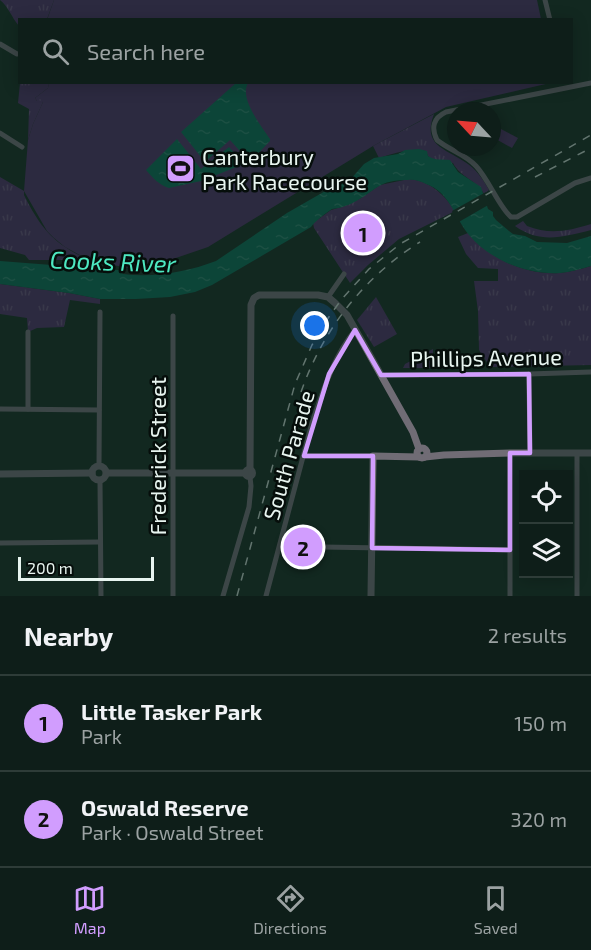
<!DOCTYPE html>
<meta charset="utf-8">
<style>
:root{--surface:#0e1e19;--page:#172722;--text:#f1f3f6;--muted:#9ba2a2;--line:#2e3c38;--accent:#d19dfe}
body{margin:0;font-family:"Exo 2",sans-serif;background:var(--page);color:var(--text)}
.controls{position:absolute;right:18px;bottom:18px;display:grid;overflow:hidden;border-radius:0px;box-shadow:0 3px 15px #0003}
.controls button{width:54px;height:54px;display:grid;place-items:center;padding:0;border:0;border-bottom:2px solid var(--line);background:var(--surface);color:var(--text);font:30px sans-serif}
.compass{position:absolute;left:447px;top:102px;width:54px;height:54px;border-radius:50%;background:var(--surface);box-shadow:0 3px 15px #0003;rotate:296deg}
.scale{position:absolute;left:18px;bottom:15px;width:136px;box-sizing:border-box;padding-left:6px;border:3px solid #e8f5f0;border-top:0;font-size:16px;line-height:21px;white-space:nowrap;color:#e8f5f0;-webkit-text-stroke:4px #060e0b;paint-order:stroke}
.you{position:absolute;left:315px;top:326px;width:21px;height:21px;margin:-15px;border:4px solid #fff;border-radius:50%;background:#1a73e8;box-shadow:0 0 0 9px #1a73e833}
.badge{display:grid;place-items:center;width:39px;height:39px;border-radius:50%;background:var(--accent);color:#111;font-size:20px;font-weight:700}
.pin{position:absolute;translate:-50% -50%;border:3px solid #fff;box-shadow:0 2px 6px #0006}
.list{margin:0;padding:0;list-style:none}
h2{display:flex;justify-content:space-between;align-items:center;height:78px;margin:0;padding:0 24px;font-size:26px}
h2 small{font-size:20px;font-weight:400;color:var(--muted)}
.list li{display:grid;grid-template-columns:39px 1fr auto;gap:18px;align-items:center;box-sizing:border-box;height:96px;padding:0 24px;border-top:2px solid var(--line)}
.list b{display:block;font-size:22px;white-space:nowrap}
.list p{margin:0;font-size:20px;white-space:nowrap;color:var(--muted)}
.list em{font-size:20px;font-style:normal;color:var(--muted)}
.icon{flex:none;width:33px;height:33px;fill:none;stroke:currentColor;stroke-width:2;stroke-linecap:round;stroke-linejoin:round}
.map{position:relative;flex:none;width:591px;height:596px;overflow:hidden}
.search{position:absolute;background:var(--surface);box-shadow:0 3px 15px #0003;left:18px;right:18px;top:18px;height:66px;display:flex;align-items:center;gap:15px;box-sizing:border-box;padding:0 21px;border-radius:0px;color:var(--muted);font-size:22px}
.sheet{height:270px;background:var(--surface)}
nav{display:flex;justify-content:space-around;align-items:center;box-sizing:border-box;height:84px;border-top:2px solid var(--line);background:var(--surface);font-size:16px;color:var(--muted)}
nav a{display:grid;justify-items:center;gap:3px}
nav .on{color:var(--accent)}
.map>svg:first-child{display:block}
</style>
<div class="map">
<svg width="591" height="596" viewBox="0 0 591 596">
<defs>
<pattern id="park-tufts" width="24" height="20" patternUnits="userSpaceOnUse" patternTransform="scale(1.5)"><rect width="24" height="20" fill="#4d2d66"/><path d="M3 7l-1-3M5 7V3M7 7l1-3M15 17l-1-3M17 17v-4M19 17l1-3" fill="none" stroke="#674c7c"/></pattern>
<pattern id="water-ripples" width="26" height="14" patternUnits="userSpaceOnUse" patternTransform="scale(1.5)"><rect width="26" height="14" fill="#056954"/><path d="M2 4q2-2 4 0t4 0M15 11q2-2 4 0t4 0" fill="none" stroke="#297f6d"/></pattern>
</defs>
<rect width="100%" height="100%" fill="#122821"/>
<g fill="#4d2d66">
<polygon points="54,0 537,0 541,19 47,20"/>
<polygon points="49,83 550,83 446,107 373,146 208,247 170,260 146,266 128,268 89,260 65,247 54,238 47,231 24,191 28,140 33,124 43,102 37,101 35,98 48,88"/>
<polygon points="499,128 518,138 512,148 494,138"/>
<polygon points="433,349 433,368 403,368 405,364"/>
</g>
<g fill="url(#park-tufts)">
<path d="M 0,0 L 54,0 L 47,19 L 20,20 L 19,57 L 19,26 C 12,18 8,6 0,0 Z"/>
<polygon points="20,83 49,83 48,88 35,98 37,101 40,99 43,102 33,124 28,140 29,109 18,103"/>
<path d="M 434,114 C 422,145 444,148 465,162 C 476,169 483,179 489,190 L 484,194 C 477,180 461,178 453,163 L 431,159 L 428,156 L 426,151 C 410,148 395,153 379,158 L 373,146 Z"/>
<path d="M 0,177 L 24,191 L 24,195 C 41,229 54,244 89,260 L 29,260 L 25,255 L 0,248 Z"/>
<path d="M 409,179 C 430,181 444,194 455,211 L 399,239 L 368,265 L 350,283 L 314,228 L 313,223 L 331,210 L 345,206 L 361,198 L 380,185 Z"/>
<path d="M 523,221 L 527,226 C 549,235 569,231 591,224 L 591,230 C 563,237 540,244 515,226 Z"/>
<path d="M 468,233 C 490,259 525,275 559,273 C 570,272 581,269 591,266 L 591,365 L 490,367 L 479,350 L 478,311 L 474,281 L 498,281 L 498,269 L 478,268 L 466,254 L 458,237 Z"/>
<polygon points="0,284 69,293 100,299 100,304 70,300 64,327 37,328 28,332 27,318 0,314"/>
<polygon points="376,297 397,334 374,347 357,320"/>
<polygon points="289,540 320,541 319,553 286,553"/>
</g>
<g fill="url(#water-ripples)">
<path d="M 236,83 L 248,83 C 239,99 261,125 270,139 L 270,141 L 250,162 L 245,161 L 239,150 L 230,140 L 205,162 L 181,132 Z"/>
<path d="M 177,139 L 201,169 L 229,147 L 244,164 L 201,181 L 169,188 C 159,185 153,178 146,170 Z"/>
<path d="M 419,149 L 427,151 L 428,156 C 435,161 442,159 450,160 L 458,172 L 481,187 L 488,209 L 493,212 L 493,216 L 496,220 L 509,231 L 513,234 L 525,236 L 537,242 L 567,243 L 591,236 L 591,266 C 581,269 570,272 560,273 C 527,275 490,260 469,235 C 454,217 450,192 426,184 C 420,181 414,179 408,180 C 399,180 388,181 381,185 C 373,189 366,196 358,200 C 354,202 349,205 345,206 C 341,208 336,208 332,209 C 327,212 314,222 311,227 L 212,285 L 195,292 L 170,297 L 136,299 L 100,299 L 69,293 L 0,284 L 0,261 L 116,270 L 120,270 L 123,274 C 154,278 187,272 216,261 L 287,213 L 334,186 L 338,186 L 350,180 L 364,164 L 374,158 L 398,154 L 405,150 Z"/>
</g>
<polygon fill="#122821" points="486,192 490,204 457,223 452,211"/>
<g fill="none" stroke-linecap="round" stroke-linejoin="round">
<polyline stroke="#056954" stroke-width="1.5" points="78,263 81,267"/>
<g stroke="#706c75" stroke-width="5">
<polyline points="545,0 550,20"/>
<polyline points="0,44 17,54"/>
<path d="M 591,83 L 446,112 C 433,118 431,128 437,140 C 449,150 465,154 476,166 C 489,180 499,207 511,217 L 517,217 L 575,183 L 591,178"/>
<polyline points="0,133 22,147"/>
<polyline points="328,297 344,274"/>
<polyline points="173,316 173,596"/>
<polyline points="529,374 530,453"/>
<polyline points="381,375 529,374 591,372"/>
<polyline points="0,409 99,410"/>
<polyline points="28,409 28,332"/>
<polyline points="577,453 577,596"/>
<polyline points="304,456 373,456"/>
<polyline points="99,466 100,312"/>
<polyline points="100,481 101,596"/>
<polyline points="0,543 100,542"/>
<polyline points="322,547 510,550"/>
<polyline points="223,596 249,507 251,486 250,477"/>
<path d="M 266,596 L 312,423 C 323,391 333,357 355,330"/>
<polyline points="510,596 510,453"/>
</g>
<g stroke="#706c75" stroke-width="7">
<circle cx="422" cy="453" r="5"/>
<polyline points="425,457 444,455 510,453 591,453"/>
<circle cx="99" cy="473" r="7"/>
<circle cx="249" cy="473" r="3.5"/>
<polyline points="250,470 251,305 254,298 259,295 318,295 328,297 335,303 347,315 363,343 413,432 419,449"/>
<polyline points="107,473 245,473"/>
<polyline points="0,474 92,473"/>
<polyline points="371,596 373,456 419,457"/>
</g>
<g stroke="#c4d2cd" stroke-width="1.5" stroke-dasharray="8 8" stroke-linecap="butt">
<polyline points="535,177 591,148"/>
<path d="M 301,392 C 323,329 364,277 420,242"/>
<polyline points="237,596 295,384 312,345 326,321 341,300 369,269 400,244 591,135"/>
</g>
</g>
<path d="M0 0H591V596H0ZM 355,330 L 381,375 L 529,374 L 530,453 L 510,453 L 510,550 L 372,548 L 373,456 L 304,456 L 329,374 Z" fill="#122821" fill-opacity=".55" fill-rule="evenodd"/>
<path fill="none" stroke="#d19dfe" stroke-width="4.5" stroke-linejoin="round" d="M 355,330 L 381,375 L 529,374 L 530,453 L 510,453 L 510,550 L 372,548 L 373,456 L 304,456 L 329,374 Z"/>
<defs>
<symbol id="stadium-square" viewBox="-11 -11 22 22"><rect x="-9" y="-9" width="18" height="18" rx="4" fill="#d19dfe" stroke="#060e0b"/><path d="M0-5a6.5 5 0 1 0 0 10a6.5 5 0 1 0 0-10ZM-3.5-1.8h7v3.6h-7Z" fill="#111"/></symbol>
</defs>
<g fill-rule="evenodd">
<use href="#stadium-square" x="164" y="152" width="33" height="33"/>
</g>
<g text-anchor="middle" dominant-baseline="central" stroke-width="5" stroke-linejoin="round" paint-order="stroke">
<g font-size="22" fill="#e8f5f0" stroke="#060e0b" text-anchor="start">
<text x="202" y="156">Canterbury<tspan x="202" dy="25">Park Racecourse</tspan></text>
</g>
<g font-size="22" fill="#e8f5f0" stroke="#060e0b">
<text transform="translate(486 357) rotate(-1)">Phillips Avenue</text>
<text transform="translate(288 455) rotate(-74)">South Parade</text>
<text transform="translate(157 456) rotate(-90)">Frederick Street</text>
</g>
<g font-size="24" font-style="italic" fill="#4de8c1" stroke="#060e0b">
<text transform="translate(113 261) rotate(2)">Cooks River</text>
</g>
</g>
</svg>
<div class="controls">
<button><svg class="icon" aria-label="locate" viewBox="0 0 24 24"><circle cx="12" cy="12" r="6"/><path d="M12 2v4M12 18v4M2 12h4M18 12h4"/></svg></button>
<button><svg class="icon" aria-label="layers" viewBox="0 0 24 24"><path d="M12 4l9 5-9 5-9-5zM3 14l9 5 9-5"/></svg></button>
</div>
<svg class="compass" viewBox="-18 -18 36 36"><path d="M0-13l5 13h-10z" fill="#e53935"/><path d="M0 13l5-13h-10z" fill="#9ba2a2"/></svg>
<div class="scale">200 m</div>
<div class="you"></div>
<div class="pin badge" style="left:363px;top:233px">1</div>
<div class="pin badge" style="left:303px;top:547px">2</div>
<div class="search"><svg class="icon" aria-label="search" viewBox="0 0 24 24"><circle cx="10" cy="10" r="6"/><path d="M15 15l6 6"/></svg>Search here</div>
</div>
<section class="sheet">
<h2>Nearby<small>2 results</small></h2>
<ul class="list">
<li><span class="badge">1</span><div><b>Little Tasker Park</b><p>Park</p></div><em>150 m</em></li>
<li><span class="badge">2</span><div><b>Oswald Reserve</b><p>Park · Oswald Street</p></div><em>320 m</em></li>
</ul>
</section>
<nav>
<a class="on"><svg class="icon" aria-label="map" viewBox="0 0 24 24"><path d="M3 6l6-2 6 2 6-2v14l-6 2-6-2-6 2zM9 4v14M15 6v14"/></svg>Map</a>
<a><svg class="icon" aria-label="directions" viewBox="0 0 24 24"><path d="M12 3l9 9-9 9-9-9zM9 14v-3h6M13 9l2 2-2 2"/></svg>Directions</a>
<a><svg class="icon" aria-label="saved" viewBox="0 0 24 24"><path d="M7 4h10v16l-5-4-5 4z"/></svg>Saved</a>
</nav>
